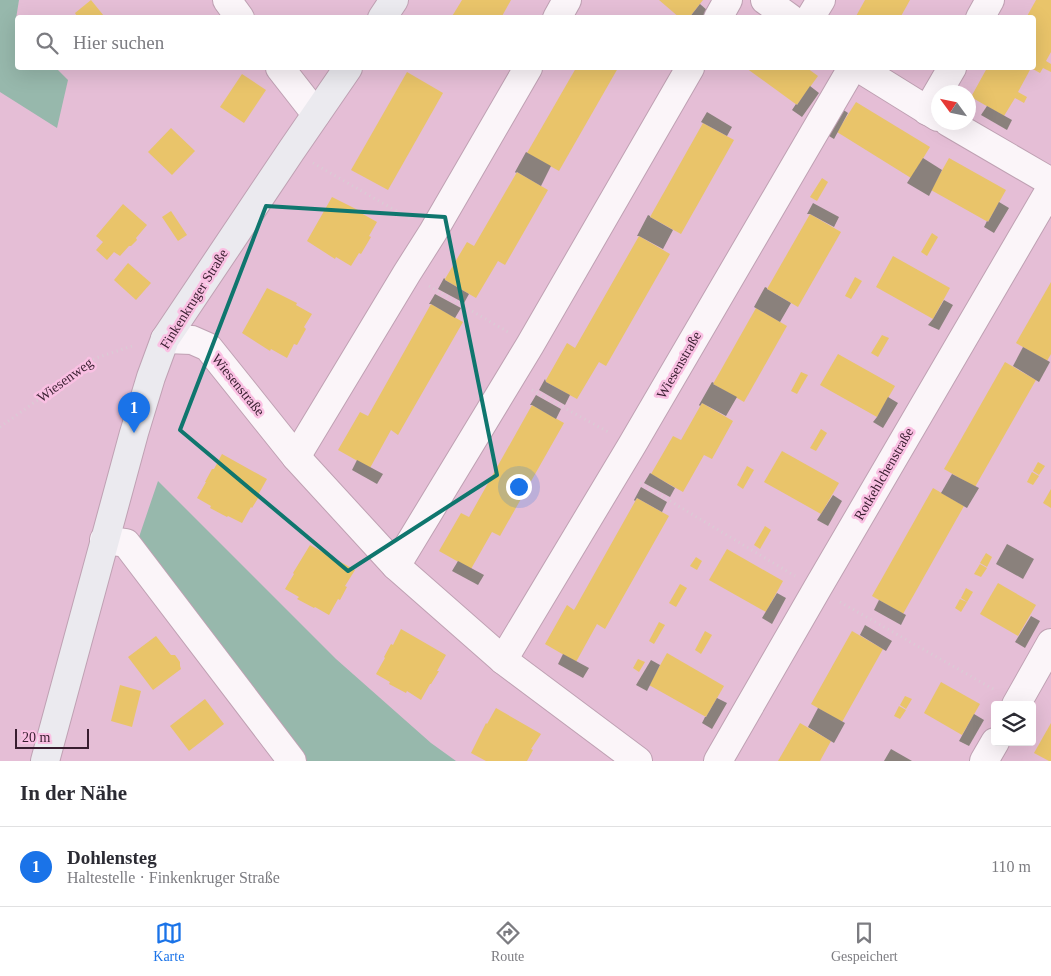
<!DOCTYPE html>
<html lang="de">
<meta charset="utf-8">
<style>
:root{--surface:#fff;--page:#f7f7f7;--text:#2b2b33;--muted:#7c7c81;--line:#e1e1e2;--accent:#1a73e8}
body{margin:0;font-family:Georgia,serif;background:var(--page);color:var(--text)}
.controls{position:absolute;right:15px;bottom:15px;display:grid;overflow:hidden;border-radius:5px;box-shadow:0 5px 20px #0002}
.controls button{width:45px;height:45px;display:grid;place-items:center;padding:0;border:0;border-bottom:1px solid var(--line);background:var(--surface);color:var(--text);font:25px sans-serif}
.compass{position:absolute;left:931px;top:85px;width:45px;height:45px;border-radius:50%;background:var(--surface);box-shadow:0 5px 20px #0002;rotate:303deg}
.scale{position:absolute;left:15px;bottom:12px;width:74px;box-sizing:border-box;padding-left:5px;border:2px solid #381d2f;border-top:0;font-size:14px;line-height:18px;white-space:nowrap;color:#381d2f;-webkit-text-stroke:4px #fac0e3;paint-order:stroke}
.you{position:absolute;left:518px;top:486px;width:18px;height:18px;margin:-12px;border:4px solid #fff;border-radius:50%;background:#1a73e8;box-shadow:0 0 0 8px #1a73e833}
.badge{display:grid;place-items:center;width:32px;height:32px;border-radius:50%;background:var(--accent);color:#fff;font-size:16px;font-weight:700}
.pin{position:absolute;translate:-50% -41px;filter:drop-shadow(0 1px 2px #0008)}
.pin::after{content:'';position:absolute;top:26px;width:18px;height:15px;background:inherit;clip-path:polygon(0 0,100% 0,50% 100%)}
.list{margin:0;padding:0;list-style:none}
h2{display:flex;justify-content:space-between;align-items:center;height:65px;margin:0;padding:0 20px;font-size:21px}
h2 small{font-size:16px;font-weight:400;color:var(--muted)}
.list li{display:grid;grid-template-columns:32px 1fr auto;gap:15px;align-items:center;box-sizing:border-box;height:80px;padding:0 20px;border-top:1px solid var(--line)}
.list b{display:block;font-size:19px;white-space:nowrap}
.list p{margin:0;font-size:16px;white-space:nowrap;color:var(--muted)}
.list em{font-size:16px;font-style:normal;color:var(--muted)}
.icon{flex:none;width:28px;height:28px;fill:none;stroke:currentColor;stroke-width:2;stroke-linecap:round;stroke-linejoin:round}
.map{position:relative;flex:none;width:1051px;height:761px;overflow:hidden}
.search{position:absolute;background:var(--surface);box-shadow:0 5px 20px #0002;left:15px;right:15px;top:15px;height:55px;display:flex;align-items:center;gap:12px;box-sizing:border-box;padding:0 18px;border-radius:5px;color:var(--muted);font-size:19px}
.sheet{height:145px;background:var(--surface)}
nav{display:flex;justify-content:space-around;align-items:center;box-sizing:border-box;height:70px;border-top:1px solid var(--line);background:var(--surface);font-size:14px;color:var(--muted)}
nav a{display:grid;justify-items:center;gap:2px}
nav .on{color:var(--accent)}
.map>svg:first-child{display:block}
</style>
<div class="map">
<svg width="1051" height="761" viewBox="0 0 1051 761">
<rect width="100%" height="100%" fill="#e5bed6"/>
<g fill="#97b8ac">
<polygon points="0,0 19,0 15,25 17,28 18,68 56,68 68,80 57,128 0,92"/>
<polygon points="158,481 336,659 431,743 456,761 305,761 138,540"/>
</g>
<g fill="#e9c46a">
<polygon points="91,0 104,16 103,18 78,18 75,13"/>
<polygon points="462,0 511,0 501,18 451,18"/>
<polygon points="659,0 703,0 689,18 680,18"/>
<polygon points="865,0 910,0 900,18 855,18"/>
<polygon points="1036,0 1051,0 1051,52 1046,61 1051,64 1051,72 1043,68 1040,73 1031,68 1018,92 1027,97 1024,103 1015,98 1004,116 971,97 987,68 1034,68 1034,18 1026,18"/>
<polygon points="576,68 618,68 559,171 527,153"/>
<polygon points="746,68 807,68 818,76 797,105"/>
<polygon points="407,72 443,93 388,190 351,170"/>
<polygon points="242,74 266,90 244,123 220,107"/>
<polygon points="856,102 930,147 911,178 837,132"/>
<polygon points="703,123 734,140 681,234 650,217"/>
<polygon points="171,128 195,151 172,175 148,152"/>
<polygon points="949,158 1006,190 988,222 931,190"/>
<polygon points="517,172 548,190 505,265 498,261 476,298 445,280 445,279 467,242 474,246"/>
<polygon points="822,178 828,182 817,201 810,197"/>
<polygon points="332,197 362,212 361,213 377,222 369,236 371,237 361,254 359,253 351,266 336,257 335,259 307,241"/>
<polygon points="123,204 147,225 136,238 137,240 131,246 129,246 120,256 114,252 107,260 96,250 103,242 96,236"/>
<polygon points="171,211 187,235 178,241 162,217"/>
<polygon points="810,214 841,232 798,307 767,289"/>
<polygon points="932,233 938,237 927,256 921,252"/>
<polygon points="639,236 670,254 606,366 599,362 577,399 546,382 546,380 567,343 575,348"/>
<polygon points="893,256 950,288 933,319 876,287"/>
<polygon points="128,263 151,283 136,300 114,280"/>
<polygon points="855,277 862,281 851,299 845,296"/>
<polygon points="1051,282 1051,354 1047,361 1016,343"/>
<polygon points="267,288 297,303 296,305 312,314 304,327 306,329 297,345 294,344 287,358 271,349 270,351 242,333"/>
<polygon points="431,304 463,322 398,435 391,430 370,468 338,450 360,412 368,416"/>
<polygon points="756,308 787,326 744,402 713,384"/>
<polygon points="882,335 889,338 878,357 871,353"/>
<polygon points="838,354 895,386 877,417 820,385"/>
<polygon points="1005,362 1036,380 975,487 944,469"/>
<polygon points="801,372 808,375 797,394 791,391"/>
<polygon points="702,403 733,421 712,459 704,455 683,492 651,474 673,436 681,440"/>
<polygon points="532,405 564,423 500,536 492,532 471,569 439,551 461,513 469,517"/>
<polygon points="821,429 827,433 816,451 810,448"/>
<polygon points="782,451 839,483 821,514 764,482"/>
<polygon points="222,454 267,479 258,495 260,495 252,508 251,507 242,523 228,516 227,517 210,508 211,506 197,498 206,482 205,482 212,469 214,469"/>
<polygon points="1038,462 1045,466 1039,475 1033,471"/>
<polygon points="747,466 754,470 743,489 737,485"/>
<polygon points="1032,472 1039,476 1033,485 1027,482"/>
<polygon points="933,488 964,506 903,614 872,596"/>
<polygon points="1051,489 1051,508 1043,503"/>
<polygon points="637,498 669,516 605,629 597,624 576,662 545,644 567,605 574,610"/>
<polygon points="765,526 771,530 760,549 754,545"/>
<polygon points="310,545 355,570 345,586 347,587 340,600 338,599 329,615 315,607 314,608 297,599 299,597 285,589 294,574 293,573"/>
<polygon points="727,549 783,581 766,612 709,580"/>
<polygon points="986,553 992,557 987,567 980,563"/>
<polygon points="696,557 702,561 697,570 690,566"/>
<polygon points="980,564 987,568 981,577 974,574"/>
<polygon points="998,583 1036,605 1018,636 980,614"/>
<polygon points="680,584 687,588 676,607 669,603"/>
<polygon points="966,588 973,592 967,602 961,598"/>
<polygon points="960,599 967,602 961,612 955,608"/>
<polygon points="659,622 665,625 654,644 649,641"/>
<polygon points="401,629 446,655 437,671 439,671 431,684 430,684 421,700 407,691 406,693 389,684 390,682 376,674 385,658 384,657 391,644 393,645"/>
<polygon points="705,631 712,635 701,654 695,650"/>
<polygon points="852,631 883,649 842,722 811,704"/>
<polygon points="156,636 171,655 175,655 180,662 180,666 181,669 153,690 128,657"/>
<polygon points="667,653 724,686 706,717 649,685"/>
<polygon points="638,659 645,662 639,672 633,668"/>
<polygon points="941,682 980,704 962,735 924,713"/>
<polygon points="120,685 141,691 132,727 111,721"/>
<polygon points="905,696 912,699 906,709 900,705"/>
<polygon points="205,699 224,724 189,751 170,726"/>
<polygon points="899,706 906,710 900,719 894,716"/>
<polygon points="496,708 541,734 531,749 533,750 527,761 486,761 471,753 486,723 487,724"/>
<polygon points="800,723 831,741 820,761 778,761"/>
<polygon points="1051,723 1051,761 1049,761 1034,753"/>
</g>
<g fill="#8a817c">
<polygon points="700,4 708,11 703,18 689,18"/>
<polygon points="810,86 819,93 802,117 792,110 796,104 797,105"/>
<polygon points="987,106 1012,120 1007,130 981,115"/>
<polygon points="839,107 848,113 834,139 824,133"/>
<polygon points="707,112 732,127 727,136 703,123 701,122"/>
<polygon points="526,152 551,166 541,186 517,172 516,173 515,172"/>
<polygon points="923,158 942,170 929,196 907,183"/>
<polygon points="999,202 1009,208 994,233 984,227 987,221 988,222"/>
<polygon points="813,203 839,217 834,227 810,214 807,214"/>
<polygon points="648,215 650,216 650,217 673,230 663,249 639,236 637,236"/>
<polygon points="444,278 445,279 445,280 469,294 464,303 438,289"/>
<polygon points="765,287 767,288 767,289 791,303 780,322 754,307"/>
<polygon points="435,294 461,308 455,318 431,304 429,304"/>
<polygon points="944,300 953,305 939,330 928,325 933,319"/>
<polygon points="1023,347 1050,362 1039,382 1013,366"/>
<polygon points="545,379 546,382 570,395 565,405 539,390"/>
<polygon points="712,382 714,383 713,384 737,397 726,416 702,403 700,406 699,405"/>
<polygon points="536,395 561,409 556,419 532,405 530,405"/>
<polygon points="888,397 898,403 883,428 873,422 877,417"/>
<polygon points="357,460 383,474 377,484 352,470"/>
<polygon points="650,473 675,488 670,497 644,483"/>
<polygon points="952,474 979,488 967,508 941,493"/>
<polygon points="641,487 667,502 662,512 637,498 635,501 634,500"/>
<polygon points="833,495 842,501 828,526 817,520"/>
<polygon points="1007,544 1034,559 1023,579 996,564"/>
<polygon points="458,561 484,575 478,585 452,571"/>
<polygon points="777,593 786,598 772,624 762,618"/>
<polygon points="879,600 906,615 901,625 874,610"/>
<polygon points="1031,616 1040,621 1025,648 1015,642"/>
<polygon points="865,625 892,641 886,651 860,635"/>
<polygon points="563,654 589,668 583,678 558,664"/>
<polygon points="651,660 660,665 647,691 636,685"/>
<polygon points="717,698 727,703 712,729 702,723 705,717 706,717"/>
<polygon points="818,708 845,723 834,743 808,727"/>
<polygon points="974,714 984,720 969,746 959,741"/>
<polygon points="891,749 912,761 884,761"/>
</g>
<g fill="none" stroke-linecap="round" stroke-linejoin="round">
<defs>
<g id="street">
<polyline points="227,0 240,18"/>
<polyline points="765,0 790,18"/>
<polyline points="557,18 567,0"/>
<polyline points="718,18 728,0"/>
<polyline points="810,18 821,0"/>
<polyline points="980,18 990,0"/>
<polyline points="280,68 316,114"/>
<polyline points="859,68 938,117"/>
<polyline points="927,111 952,68"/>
<polyline points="948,122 1051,182"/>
<polyline points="165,339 192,340 208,347 296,457 396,566 503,660 638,761"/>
<polyline points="296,457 407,273 433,232 528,68"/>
<polyline points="104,540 126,543 292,761"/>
<polyline points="396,566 530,345 690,68"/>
<polyline points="503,660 632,445 852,68"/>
<polyline points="1016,705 1051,643"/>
<polyline points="718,761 817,589 1051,188"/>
<polyline points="984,761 995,742"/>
</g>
<g id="secondary">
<polyline points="382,18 394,0"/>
<polyline points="45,761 134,433 151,377 165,339 291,151 348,68"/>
</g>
</defs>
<use href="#street" stroke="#bfa1b3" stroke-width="30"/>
<use href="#secondary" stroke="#bfa1b3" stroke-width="30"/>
<g stroke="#dacdd5" stroke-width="3" stroke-dasharray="1 4" stroke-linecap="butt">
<polyline points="313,163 412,220"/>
<polyline points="429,286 508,332"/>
<polyline points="532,390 610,433"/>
<polyline points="0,427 96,358 135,345"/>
<polyline points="640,483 795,576"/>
<polyline points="840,602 995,690"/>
</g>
<use href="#street" stroke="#fbf5f9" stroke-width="28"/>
<use href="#secondary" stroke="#ebeaef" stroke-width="28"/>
</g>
<path fill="none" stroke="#0f766e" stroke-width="4" stroke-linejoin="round" d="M 266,206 L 445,217 L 497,475 L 348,571 L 180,430 Z"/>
<g text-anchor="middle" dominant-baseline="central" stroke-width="5" stroke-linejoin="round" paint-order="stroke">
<g font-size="14" fill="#381d2f" stroke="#fac0e3">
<text transform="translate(194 299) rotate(-58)">Finkenkruger Straße</text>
<text transform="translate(679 365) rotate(-60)">Wiesenstraße</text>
<text transform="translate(65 380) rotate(-36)">Wiesenweg</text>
<text transform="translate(238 385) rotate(51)">Wiesenstraße</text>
<text transform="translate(884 474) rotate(-60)">Rotkehlchenstraße</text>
</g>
</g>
</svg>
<div class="controls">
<button><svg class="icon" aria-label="layers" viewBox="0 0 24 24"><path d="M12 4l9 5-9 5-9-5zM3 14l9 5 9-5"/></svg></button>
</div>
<svg class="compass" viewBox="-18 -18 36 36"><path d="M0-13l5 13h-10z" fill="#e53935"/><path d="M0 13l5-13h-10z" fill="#7c7c81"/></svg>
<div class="scale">20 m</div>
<div class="you"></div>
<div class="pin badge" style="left:134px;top:433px">1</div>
<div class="search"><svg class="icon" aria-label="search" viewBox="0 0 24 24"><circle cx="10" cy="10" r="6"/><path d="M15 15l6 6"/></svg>Hier suchen</div>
</div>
<section class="sheet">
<h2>In der Nähe<small></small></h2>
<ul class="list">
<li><span class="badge">1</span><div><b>Dohlensteg</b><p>Haltestelle · Finkenkruger Straße</p></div><em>110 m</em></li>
</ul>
</section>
<nav>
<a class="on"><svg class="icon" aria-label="map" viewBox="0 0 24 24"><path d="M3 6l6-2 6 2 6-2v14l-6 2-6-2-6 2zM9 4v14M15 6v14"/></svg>Karte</a>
<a><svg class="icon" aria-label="directions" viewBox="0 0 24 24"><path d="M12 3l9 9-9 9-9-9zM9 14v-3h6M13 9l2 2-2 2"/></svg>Route</a>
<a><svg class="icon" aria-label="saved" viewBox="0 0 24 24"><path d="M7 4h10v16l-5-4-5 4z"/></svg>Gespeichert</a>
</nav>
